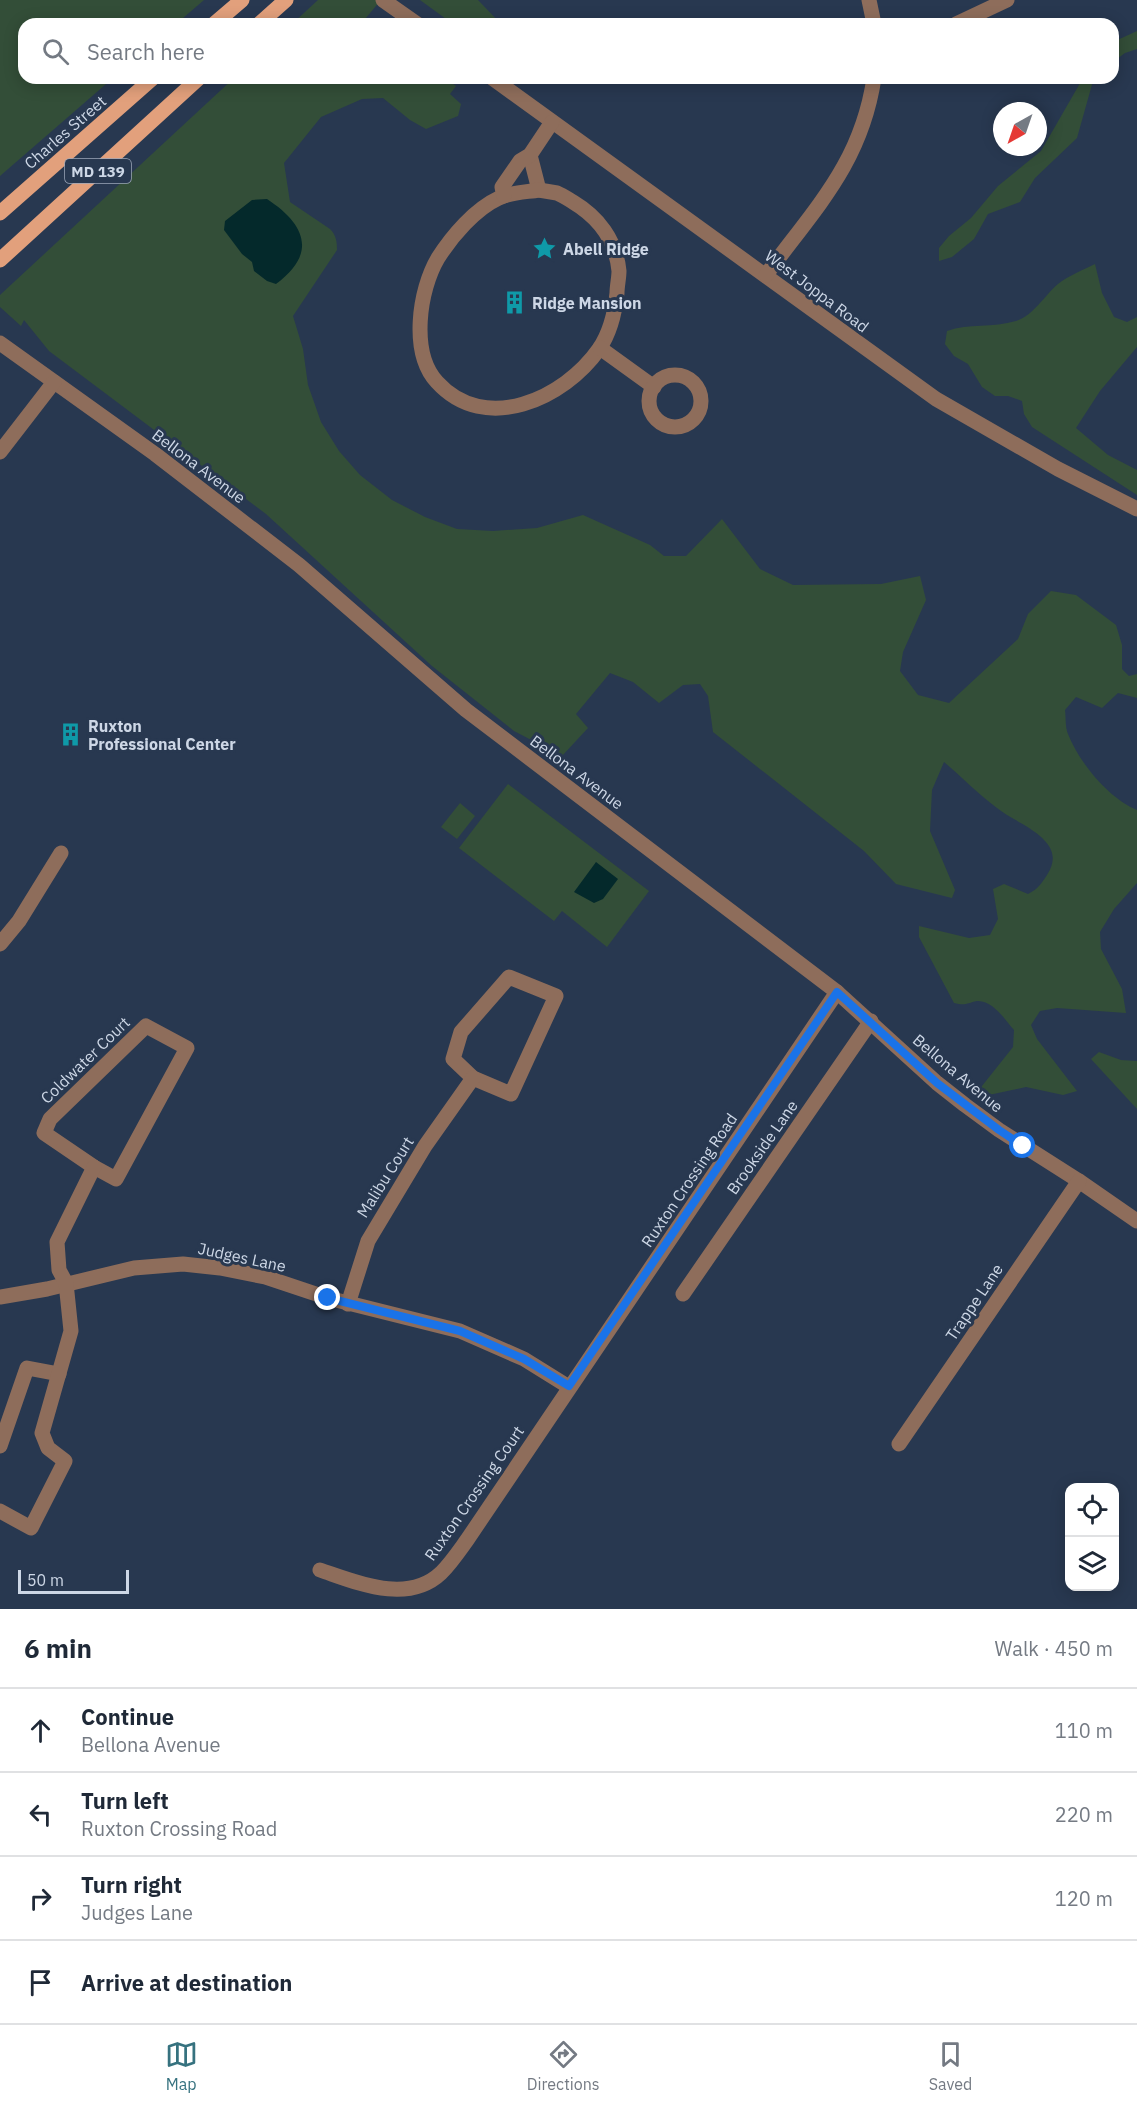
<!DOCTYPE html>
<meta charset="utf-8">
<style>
:root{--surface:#fff;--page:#f2f2f3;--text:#1f2937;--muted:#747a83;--line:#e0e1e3;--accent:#36727f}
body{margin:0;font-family:"IBM Plex Sans",sans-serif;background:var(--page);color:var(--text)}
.controls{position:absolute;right:18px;bottom:18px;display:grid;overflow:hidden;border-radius:12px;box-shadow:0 3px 15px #0003}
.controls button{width:54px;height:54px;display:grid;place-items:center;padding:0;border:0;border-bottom:2px solid var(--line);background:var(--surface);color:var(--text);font:30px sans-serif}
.compass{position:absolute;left:993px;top:102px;width:54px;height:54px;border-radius:50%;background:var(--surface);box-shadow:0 3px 15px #0003;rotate:220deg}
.scale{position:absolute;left:18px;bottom:15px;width:111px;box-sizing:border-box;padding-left:6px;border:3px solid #cdd7e6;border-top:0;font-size:16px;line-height:21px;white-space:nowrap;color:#cdd7e6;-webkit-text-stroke:4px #283850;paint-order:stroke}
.stop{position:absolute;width:18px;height:18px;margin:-14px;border:4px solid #1a73e8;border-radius:50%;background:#fff}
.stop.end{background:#1a73e8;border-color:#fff;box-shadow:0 2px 6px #0008}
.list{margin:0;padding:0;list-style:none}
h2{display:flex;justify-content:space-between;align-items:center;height:78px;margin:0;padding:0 24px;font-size:26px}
h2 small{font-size:20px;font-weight:400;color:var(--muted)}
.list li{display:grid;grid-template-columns:39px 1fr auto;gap:18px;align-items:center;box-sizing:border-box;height:84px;padding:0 24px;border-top:2px solid var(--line)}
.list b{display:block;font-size:22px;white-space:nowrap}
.list p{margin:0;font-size:20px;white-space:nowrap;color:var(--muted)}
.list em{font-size:20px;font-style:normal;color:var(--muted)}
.icon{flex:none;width:33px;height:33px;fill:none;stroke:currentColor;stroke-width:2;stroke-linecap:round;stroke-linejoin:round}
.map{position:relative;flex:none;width:1137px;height:1609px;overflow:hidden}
.search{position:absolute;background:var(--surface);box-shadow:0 3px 15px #0003;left:18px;right:18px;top:18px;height:66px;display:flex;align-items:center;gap:15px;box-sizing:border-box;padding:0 21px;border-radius:18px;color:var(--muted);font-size:22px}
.sheet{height:414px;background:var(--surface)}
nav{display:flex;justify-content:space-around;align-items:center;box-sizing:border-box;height:84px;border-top:2px solid var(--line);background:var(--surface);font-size:16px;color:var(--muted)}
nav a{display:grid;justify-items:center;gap:3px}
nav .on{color:var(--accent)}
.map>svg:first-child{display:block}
</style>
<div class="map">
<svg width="1137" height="1609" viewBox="0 0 1137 1609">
<rect width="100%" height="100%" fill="#283850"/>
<g fill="#334e38">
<polygon points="0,0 204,0 176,24 24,24 24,78 113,78 0,176"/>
<polygon points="318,0 381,0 365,19 371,24 292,24"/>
<polygon points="420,0 478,0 501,24 453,24"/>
<polygon points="1137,31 1137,49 1125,53 1113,62 1113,42"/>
<path d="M 234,78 L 445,78 L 456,86 L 450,94 L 461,104 L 458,116 L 426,129 L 410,120 L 383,98 L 362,99 L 321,117 L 284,163 L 290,202 L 330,229 C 336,235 337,241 337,250 L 293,316 L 303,349 L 308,385 L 321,422 L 339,451 L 360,475 L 392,500 L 425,517 L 457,529 L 493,531 L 537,528 L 583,515 L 650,545 L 664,556 L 686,556 L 722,519 L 760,569 L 793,585 L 881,584 L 920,576 L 926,600 L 903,652 L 900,671 L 918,695 L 949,703 L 1018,639 L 1028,614 L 1051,591 L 1076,595 L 1116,625 L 1122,645 L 1122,669 L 1129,676 L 1137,674 L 1137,698 L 1118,693 L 1102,708 L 1076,697 L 1065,710 C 1066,717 1065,727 1068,734 C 1079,762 1108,798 1137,810 L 1137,883 L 1114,909 L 1100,932 L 1101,949 L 1122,989 L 1126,1013 L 1057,1008 L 1040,1011 L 1031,1025 L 1037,1039 L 1077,1091 L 1063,1095 L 1026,1087 L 984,1096 L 978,1091 L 1013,1047 L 1014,1030 C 1005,1020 993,1000 977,1001 C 967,1003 966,1006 954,1003 L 919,937 L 919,926 L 969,938 L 990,935 L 998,919 L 993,889 L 1004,884 L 1028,894 C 1038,889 1041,884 1047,875 C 1070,840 1018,825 997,808 C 978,794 962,777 944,762 L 932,790 L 930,831 L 955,890 L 952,898 L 896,884 L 864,851 L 713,732 L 708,696 L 700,684 L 683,685 L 659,703 L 633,682 L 610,673 L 576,714 L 588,728 L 562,756 L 514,731 L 432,666 L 266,514 L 49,351 L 24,320 L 21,326 L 0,307 L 0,295 Z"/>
<polygon points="1083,78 1096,78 1093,81 1077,138 1035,178 1020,202 988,214 974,239 952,257 939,261 939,248 949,236 971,218 998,186 1041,151"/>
<path d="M 1095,264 L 1102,293 L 1114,317 L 1127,322 L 1137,317 L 1137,347 L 1100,391 L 1076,428 L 1108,455 L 1137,470 L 1137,495 L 1032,427 L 1024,414 L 1022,401 L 1008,396 L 995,396 L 982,387 L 968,364 L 954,356 L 945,344 L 947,331 C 969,323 993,328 1016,321 C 1034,315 1044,296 1058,284 C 1068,276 1083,270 1095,264 Z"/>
<polygon points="508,784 649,891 607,947 562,911 554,921 459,848"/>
<polygon points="460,803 475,816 457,839 441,827"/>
<polygon points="1099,1052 1121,1060 1137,1061 1137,1109 1091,1059"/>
</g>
<g fill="#04292b">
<path d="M 267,199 C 305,224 318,253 276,284 L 267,281 L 254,271 L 252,262 L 242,254 L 224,230 L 225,221 L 252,200 Z"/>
<polygon points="596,862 618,879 603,899 594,903 574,892"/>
</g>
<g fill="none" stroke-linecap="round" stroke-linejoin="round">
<g stroke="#8e6d5b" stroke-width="15">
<polyline points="383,0 417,24"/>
<polyline points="869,0 874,24"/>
<polyline points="956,24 1007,0"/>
<polyline points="492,78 936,399 1058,469 1137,509"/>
<polyline points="530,155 539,190"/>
<path d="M 539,190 C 545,191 551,192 557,193 C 562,195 568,199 573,202 C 598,217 616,240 619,271 C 619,278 617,286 617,293 C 615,312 610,333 599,349 C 564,399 485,435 437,382 C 410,353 419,290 438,258 C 452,236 475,209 499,198 C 511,192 527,192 539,190 Z"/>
<polyline points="504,196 502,187 520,161 530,155 552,122"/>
<path d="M 766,275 C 815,208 861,164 874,78"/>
<polyline points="0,343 155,454 299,565 466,710 837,992 937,1083 965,1105 999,1130 1079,1181 1137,1221"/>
<polyline points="600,348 654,387"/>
<circle cx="675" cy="401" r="26"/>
<polyline points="0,452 54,382"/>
<polyline points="0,944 19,921 61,853"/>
<polygon points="509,977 556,996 511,1094 473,1078 453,1059 461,1032"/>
<polygon points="146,1026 187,1048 116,1179 94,1167 44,1133 50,1119"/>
<polyline points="683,1294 871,1021"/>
<polyline points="0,1297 47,1289 134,1268 183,1264 220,1268 265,1277 328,1298 460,1331 524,1359 569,1387"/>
<polyline points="348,1304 368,1241 425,1146 473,1078"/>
<polyline points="899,1444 1079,1181"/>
<polyline points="0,1446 27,1368 59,1374"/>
<polyline points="0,1511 31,1528 65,1461 48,1448 42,1433 71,1331 66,1283 59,1270 57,1242 94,1167"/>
<path d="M 320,1570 C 356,1582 407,1605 441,1573 C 451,1563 459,1551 467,1540 L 837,992"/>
</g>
<g stroke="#e2a07c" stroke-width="15">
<polyline points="214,24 242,0"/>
<polyline points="259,24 286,0"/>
<polyline points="0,213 153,78"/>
<polyline points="0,260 199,78"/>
</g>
</g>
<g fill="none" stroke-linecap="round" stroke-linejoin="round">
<polyline stroke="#1a73e8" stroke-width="8" points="328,1298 460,1331 524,1359 569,1386 837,992 937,1083 999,1130 1023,1146"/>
</g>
<defs>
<symbol id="sight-bare" viewBox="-9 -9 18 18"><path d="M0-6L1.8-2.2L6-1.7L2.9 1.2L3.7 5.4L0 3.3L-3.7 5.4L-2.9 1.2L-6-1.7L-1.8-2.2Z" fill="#0f9aa8" stroke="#283850" stroke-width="2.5" paint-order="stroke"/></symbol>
<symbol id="building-bare" viewBox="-9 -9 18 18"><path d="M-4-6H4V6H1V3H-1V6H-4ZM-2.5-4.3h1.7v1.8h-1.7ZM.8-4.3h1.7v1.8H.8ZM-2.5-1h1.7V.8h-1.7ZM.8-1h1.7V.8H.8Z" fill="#0f9aa8" stroke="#283850" stroke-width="2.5" paint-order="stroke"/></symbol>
</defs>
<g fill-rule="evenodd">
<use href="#sight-bare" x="528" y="232" width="33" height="33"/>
<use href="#building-bare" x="498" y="286" width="33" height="33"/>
<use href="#building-bare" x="54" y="718" width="33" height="33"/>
</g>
<g text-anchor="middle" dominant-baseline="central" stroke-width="6" stroke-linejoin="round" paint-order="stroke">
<rect fill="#283850" stroke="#9ca7b9" stroke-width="1.5" x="65" y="159" width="66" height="24" rx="4.5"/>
<g font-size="15" font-weight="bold" fill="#cdd7e6">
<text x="98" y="171">MD 139</text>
</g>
<g font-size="16" fill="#cdd7e6" stroke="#283850">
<text transform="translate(65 132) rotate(-41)">Charles Street</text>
<text transform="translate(817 291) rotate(37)">West Joppa Road</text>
<text transform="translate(199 466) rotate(37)">Bellona Avenue</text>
<text transform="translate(577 772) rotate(37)">Bellona Avenue</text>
<text transform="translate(85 1060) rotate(-44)">Coldwater Court</text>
<text transform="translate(958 1073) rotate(40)">Bellona Avenue</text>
<text transform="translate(762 1147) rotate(-55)">Brookside Lane</text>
<text transform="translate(385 1177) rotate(-58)">Malibu Court</text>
<text transform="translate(689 1180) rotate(-56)">Ruxton Crossing Road</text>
<text transform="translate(242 1257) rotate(12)">Judges Lane</text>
<text transform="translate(974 1302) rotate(-56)">Trappe Lane</text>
<text transform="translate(474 1493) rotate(-55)">Ruxton Crossing Court</text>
</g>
<g font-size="16" font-weight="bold" fill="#cdd7e6" stroke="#283850" text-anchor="start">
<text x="563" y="249">Abell Ridge</text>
<text x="532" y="303">Ridge Mansion</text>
<text x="88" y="726">Ruxton<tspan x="88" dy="18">Professional Center</tspan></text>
</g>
</g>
</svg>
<div class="controls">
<button><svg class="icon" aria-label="locate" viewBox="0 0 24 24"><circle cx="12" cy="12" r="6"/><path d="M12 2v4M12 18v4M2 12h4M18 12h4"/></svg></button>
<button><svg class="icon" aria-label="layers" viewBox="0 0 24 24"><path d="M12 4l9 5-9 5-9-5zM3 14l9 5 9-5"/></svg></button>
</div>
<svg class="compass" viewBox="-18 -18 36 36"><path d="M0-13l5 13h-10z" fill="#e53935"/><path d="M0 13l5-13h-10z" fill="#747a83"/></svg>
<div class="scale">50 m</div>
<div class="stop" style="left:1023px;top:1146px"></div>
<div class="stop end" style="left:328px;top:1298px"></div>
<div class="search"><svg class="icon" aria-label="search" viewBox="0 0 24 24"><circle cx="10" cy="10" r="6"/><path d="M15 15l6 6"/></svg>Search here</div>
</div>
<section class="sheet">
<h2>6 min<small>Walk · 450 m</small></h2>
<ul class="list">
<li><svg class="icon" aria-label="ahead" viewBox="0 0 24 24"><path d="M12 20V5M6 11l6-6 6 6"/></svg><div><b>Continue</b><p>Bellona Avenue</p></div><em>110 m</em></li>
<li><svg class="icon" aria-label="left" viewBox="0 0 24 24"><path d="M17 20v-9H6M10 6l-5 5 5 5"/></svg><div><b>Turn left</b><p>Ruxton Crossing Road</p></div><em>220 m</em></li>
<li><svg class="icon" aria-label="right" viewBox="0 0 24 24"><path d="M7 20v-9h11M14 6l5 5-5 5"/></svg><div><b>Turn right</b><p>Judges Lane</p></div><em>120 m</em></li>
<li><svg class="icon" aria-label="arrive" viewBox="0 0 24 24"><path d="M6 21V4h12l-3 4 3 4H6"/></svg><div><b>Arrive at destination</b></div></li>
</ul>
</section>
<nav>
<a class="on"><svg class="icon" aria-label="map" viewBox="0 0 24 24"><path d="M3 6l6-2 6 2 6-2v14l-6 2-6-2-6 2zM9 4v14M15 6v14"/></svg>Map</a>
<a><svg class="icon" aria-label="directions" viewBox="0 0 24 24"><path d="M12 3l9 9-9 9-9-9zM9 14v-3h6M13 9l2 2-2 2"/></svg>Directions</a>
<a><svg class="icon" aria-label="saved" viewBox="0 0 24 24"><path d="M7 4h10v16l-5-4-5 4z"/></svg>Saved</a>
</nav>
